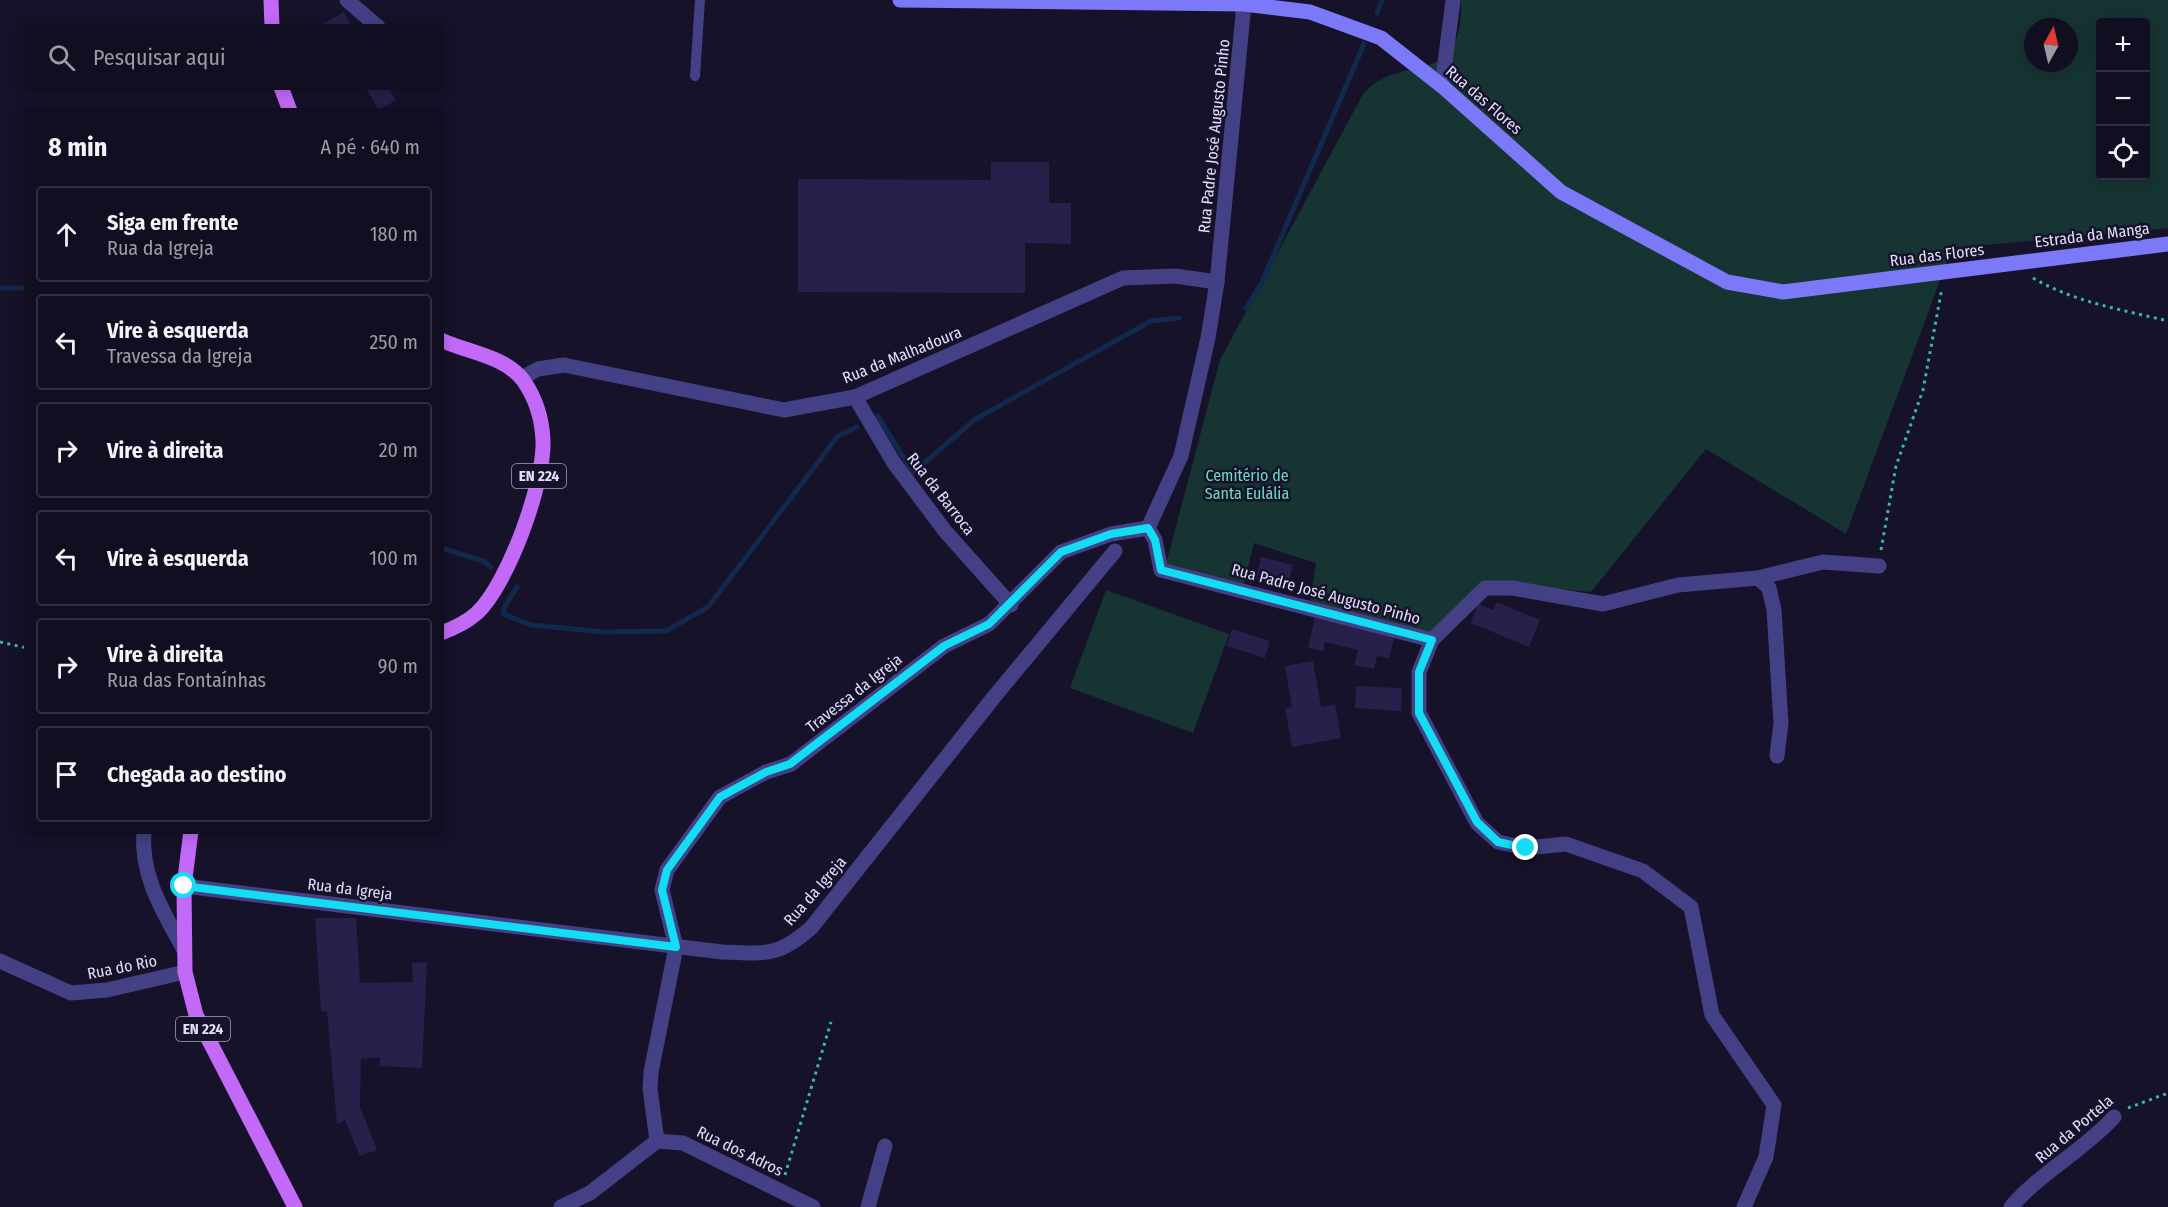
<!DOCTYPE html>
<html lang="pt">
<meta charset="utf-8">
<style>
:root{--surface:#100e20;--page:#191729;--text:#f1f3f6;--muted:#9c9ca5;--line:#302e3e}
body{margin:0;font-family:"Fira Sans Condensed",sans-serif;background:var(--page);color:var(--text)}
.controls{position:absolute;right:18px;top:18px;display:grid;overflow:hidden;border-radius:6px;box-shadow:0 3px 15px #0003}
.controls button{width:54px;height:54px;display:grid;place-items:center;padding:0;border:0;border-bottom:2px solid var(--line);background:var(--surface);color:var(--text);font:30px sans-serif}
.compass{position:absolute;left:2024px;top:18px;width:54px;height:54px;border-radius:50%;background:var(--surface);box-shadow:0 3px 15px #0003;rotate:8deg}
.stop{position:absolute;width:18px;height:18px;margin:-14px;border:4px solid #13ddf3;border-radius:50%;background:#fff}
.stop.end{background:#13ddf3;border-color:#fff;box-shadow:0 2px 6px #0008}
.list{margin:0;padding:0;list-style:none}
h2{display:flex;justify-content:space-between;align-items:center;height:78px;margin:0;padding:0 24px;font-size:26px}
h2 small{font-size:20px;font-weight:400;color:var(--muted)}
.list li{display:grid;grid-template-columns:39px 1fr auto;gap:18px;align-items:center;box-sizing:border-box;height:96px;margin:0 12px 12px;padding:0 12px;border:2px solid var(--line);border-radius:6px}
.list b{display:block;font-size:22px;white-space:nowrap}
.list p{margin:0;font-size:20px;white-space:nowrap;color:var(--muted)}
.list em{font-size:20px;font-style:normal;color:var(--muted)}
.icon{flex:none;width:33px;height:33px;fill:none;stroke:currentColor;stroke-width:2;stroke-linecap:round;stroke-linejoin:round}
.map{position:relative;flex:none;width:2168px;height:1207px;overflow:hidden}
.search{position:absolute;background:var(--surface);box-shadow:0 3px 15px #0003;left:24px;top:24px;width:420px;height:66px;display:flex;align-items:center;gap:15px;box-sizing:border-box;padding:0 21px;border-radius:6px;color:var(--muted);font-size:22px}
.panel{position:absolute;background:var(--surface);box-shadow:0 3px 15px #0003;left:24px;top:108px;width:420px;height:726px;border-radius:6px}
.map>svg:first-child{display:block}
</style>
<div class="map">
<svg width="2168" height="1207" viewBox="0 0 2168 1207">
<rect width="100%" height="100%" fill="#16122a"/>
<g fill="#163432" fill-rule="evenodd">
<path d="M 1461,0 L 2168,0 L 2168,228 L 1952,248 L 1846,534 L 1706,449 L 1591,592 L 1484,581 L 1432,633 L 1310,602 L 1316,563 L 1254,543 L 1244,584 L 1166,564 L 1220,360 L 1362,96 C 1399,49 1464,94 1461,0 ZM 2100,22 L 2146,22 L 2146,176 L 2100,176 ZM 2033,27 L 2069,27 L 2069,63 L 2033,63 Z"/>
<polygon points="1106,590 1229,634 1193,733 1070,688"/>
</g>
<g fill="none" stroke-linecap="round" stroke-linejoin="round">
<g stroke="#12294e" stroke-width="5">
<polyline points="1377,13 1382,0"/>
<polyline points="0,288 27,288"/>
<polyline points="1246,308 1262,282 1364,44"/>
<polyline points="878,416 913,473 974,420 1151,321 1179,318"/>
<polyline points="441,548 483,561 491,567"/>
<polyline points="517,587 505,606 503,614 531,625 604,632 666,631 708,607 838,436 857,427"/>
</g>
</g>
<g fill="#281f4a">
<polygon points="344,12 352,27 317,27"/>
<polygon points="365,87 388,87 396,100 379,110"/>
<polygon points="991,162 1049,162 1049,203 1071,203 1071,244 1025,243 1025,293 798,292 798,179 991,180"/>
<polygon points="1261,557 1293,565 1287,588 1255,580"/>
<polygon points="1497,602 1540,620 1529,647 1471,623 1478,604 1493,610"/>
<polygon points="1315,616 1395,634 1389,658 1377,656 1374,669 1354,665 1358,650 1325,642 1323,651 1308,648"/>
<polygon points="1232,629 1270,641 1265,658 1227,646"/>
<polygon points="1313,661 1321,707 1335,704 1341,738 1292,747 1285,708 1292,707 1285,666"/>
<polygon points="1356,686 1402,688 1401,711 1355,708"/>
<polygon points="315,918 356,918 360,983 413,982 412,963 427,962 422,1068 380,1066 380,1057 361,1059 360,1107 377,1150 360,1156 345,1120 337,1124 327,1012 321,1011"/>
</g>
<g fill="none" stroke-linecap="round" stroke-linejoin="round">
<g stroke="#37b7af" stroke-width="3" stroke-dasharray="3 4.5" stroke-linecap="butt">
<path d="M 2033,278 C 2074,302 2123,310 2168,321"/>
<polyline points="1881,550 1896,466 1923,390 1942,288"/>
<polyline points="0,642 27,648"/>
<polyline points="2128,1108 2168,1093"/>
<polyline points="785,1175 831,1022"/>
</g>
<polyline stroke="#434086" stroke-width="10" points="695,76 700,0"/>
<g stroke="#434086" stroke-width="15">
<polyline points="347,0 378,27"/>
<polyline points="1442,86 1453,0"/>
<polyline points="522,378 538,369 564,365 784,410 855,397 1123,278 1175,276 1217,282"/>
<polyline points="855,397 894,463 945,531 1011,605"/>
<polyline points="1148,528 1181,456 1208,338 1217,282 1244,4"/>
<polyline points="1148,528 1155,540 1161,570 1432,640"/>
<polyline points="1758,578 1769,588 1774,610 1781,723 1777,756"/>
<path d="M 144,831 C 140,876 163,911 184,950"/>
<path d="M 184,886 L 722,952 C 766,953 776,958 811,928 L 994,697 L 1115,551"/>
<polyline points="0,961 71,993 107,990 185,972"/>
<polyline points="657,1141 650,1089 651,1072 676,947 662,890 667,870 720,797 766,772 791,764 944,646 989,624 1061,552 1111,534 1148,528"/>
<polyline points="561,1207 590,1193 657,1141 683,1143 813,1207"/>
<polyline points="868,1207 885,1146"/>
<polyline points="1744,1207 1766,1157 1774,1105 1712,1015 1691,907 1643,871 1566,844 1526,848 1498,842 1477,823 1419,713 1419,672 1432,640 1485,588 1512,588 1603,604 1678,585 1758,578 1823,562 1879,566"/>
<path d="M 2011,1207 C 2041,1172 2083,1151 2114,1117"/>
</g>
<polyline stroke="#7c79f8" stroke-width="15" points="900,0 1244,4 1310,12 1381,38 1442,86 1561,192 1727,282 1783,292 2168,244"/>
<g stroke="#c26af7" stroke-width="15">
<polyline points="271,0 272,27"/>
<polyline points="281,87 290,111"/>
<path d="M 441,340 C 466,352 505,356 523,380 C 535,397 542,419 543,440 C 545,482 508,584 477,613 C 468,621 452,629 441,633"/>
<polyline points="191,831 184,886 185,972 196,1015 295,1207"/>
</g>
</g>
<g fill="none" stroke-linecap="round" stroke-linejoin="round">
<polyline stroke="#13ddf3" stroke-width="8" points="184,886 676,947 662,890 667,870 720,797 766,772 790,764 944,646 989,624 1061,552 1111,534 1148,528 1155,540 1161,570 1432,640 1419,672 1419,713 1477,822 1498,842 1526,848"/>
</g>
<g text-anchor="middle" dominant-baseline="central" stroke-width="5" stroke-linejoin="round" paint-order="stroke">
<g fill="#16122a" stroke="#a4a0be" stroke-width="1.5">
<rect x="512" y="464" width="54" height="24" rx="4.5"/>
<rect x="176" y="1017" width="54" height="24" rx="4.5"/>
</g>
<g font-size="15" font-weight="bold" fill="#e1ddfd">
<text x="539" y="476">EN 224</text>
<text x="203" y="1029">EN 224</text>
</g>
<g font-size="16" fill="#e1ddfd" stroke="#16122a">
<text transform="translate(1484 100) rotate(41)">Rua das Flores</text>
<text transform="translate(1214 136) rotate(-84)">Rua Padre José Augusto Pinho</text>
<text transform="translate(2092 235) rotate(-7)">Estrada da Manga</text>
<text transform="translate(1937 255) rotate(-7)">Rua das Flores</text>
<text transform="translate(902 355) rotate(-22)">Rua da Malhadoura</text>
<text transform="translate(941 494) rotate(52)">Rua da Barroca</text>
<text transform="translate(1326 594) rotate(15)">Rua Padre José Augusto Pinho</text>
<text transform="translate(854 693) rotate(-38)">Travessa da Igreja</text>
<text transform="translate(350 889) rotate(7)">Rua da Igreja</text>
<text transform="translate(815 891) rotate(-49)">Rua da Igreja</text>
<text transform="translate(122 967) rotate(-11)">Rua do Rio</text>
<text transform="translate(2074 1129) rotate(-40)">Rua da Portela</text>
<text transform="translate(740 1151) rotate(26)">Rua dos Adros</text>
</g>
<g font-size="16" fill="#6bdbbf" stroke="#16122a">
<text x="1247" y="475">Cemitério de<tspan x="1247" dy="18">Santa Eulália</tspan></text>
</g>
</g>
</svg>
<div class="controls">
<button>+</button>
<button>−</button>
<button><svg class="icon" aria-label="locate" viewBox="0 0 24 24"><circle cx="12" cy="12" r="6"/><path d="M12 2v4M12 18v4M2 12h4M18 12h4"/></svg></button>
</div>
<svg class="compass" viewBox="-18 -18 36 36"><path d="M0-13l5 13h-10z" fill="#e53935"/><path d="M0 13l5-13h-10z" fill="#9c9ca5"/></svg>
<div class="stop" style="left:184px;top:886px"></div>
<div class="stop end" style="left:1526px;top:848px"></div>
<div class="search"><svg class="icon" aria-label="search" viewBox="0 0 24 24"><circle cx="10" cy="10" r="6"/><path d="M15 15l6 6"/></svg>Pesquisar aqui</div>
<section class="panel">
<h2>8 min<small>A pé · 640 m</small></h2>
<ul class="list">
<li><svg class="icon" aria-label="ahead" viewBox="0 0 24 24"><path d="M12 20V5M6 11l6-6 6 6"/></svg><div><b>Siga em frente</b><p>Rua da Igreja</p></div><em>180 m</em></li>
<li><svg class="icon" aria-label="left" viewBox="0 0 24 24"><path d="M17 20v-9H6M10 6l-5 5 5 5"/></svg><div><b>Vire à esquerda</b><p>Travessa da Igreja</p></div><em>250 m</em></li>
<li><svg class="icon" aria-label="right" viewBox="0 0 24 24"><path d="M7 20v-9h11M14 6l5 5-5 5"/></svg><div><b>Vire à direita</b></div><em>20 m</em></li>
<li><svg class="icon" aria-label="left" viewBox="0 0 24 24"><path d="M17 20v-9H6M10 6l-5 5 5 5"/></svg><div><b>Vire à esquerda</b></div><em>100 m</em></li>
<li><svg class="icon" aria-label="right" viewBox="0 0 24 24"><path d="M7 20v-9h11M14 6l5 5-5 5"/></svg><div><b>Vire à direita</b><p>Rua das Fontaínhas</p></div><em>90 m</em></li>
<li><svg class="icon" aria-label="arrive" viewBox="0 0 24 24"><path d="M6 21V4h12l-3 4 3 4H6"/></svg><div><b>Chegada ao destino</b></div></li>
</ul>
</section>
</div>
